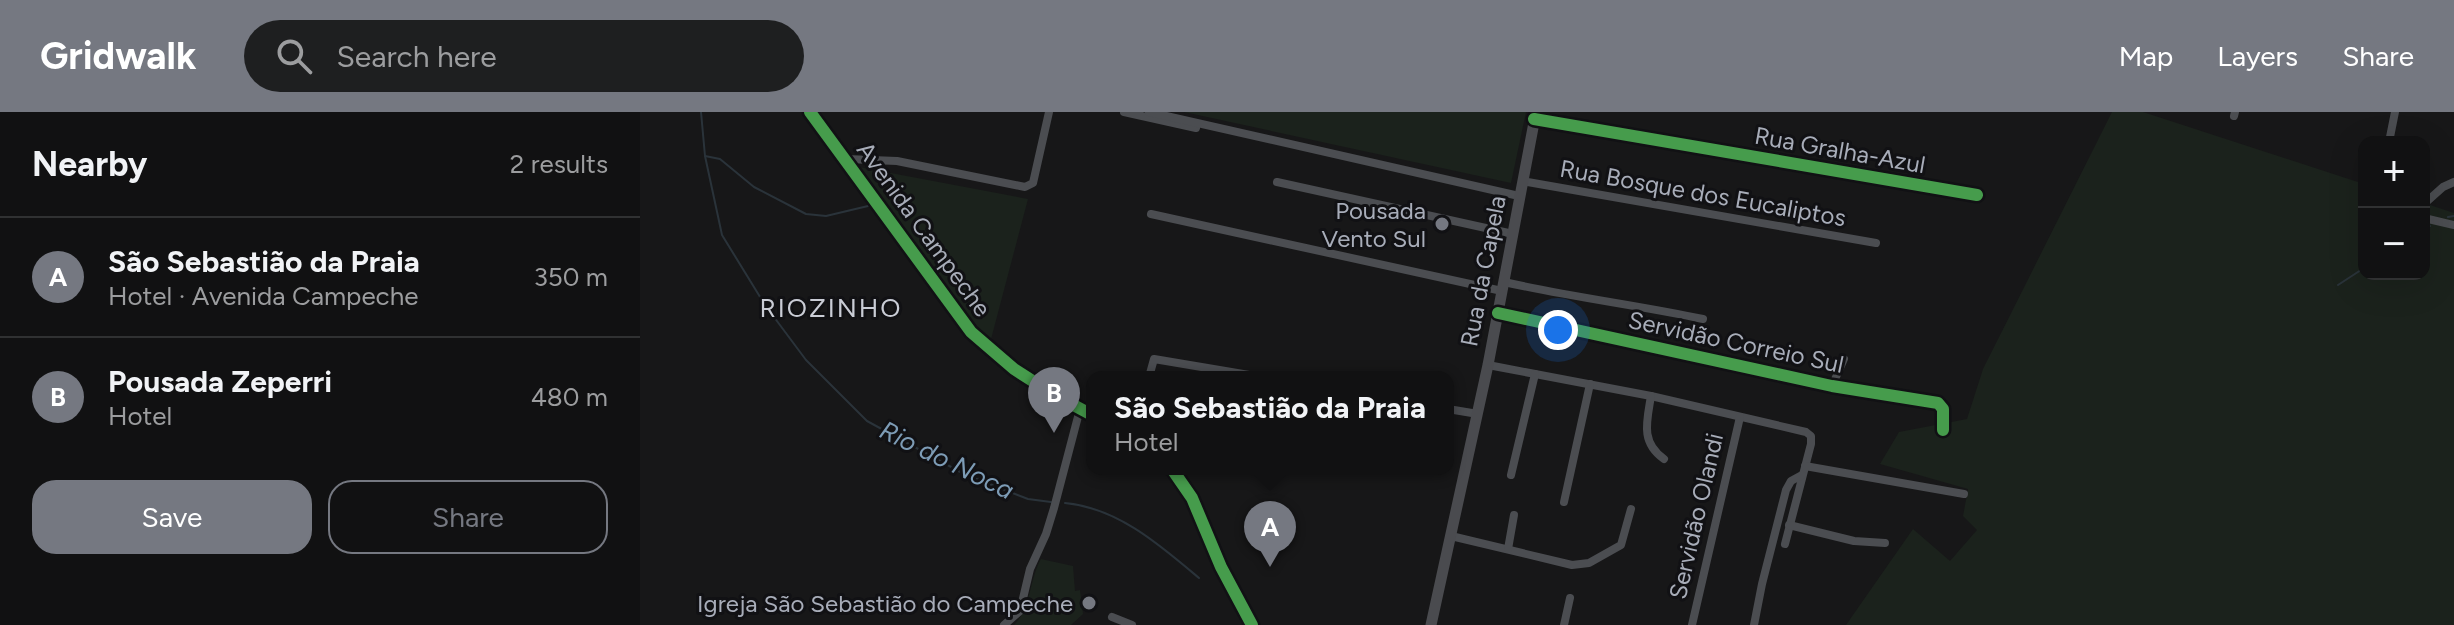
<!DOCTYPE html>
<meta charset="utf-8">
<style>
:root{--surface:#111112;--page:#1e1f20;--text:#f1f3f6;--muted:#9c9d9f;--line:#303132;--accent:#757881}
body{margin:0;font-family:Figtree,sans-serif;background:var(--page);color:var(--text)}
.controls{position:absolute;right:24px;top:24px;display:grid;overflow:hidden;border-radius:16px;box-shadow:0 8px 32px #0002}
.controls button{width:72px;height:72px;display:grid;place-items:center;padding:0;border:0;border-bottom:2px solid var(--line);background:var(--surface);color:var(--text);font:40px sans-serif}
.you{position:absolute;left:918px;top:218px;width:28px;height:28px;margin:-20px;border:6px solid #fff;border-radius:50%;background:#1a73e8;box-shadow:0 0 0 12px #1a73e833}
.badge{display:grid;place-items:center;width:52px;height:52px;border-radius:50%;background:var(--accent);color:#fff;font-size:26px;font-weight:700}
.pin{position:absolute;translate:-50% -66px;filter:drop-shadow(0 2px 4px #0008)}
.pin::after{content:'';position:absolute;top:42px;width:28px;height:24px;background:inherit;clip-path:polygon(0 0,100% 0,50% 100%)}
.popup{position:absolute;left:446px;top:259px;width:368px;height:104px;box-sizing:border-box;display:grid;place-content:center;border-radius:16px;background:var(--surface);filter:drop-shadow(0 2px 6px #0005);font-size:26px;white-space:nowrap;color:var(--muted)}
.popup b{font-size:30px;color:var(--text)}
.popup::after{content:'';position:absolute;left:50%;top:100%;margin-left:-16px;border:16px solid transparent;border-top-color:var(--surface)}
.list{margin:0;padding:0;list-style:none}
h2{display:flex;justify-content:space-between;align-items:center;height:104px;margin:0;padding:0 32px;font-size:34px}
h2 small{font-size:26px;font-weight:400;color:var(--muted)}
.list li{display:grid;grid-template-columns:52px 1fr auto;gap:24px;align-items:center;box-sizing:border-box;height:120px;padding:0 32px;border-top:2px solid var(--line)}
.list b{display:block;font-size:30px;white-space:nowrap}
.list p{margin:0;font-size:26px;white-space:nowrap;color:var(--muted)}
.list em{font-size:26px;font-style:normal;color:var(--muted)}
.actions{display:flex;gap:16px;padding:24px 32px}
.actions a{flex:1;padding:18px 0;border:2px solid var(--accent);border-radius:24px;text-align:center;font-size:28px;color:var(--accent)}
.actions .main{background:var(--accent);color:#fff}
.icon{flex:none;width:44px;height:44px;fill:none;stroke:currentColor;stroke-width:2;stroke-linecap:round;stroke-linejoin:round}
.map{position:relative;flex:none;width:1814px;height:513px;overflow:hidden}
header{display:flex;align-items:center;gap:48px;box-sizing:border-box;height:112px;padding:0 40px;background:var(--accent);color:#fff}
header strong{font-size:38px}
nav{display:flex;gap:44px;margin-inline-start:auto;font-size:28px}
.search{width:560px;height:72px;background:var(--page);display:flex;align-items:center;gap:20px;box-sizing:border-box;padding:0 28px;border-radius:44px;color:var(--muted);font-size:30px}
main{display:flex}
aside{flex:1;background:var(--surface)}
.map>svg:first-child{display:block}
</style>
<header>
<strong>Gridwalk</strong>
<div class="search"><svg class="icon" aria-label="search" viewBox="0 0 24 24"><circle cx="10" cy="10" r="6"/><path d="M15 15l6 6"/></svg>Search here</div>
<nav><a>Map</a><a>Layers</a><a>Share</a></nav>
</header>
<main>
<aside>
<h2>Nearby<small>2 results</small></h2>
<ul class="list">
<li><span class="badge">A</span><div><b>São Sebastião da Praia</b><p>Hotel · Avenida Campeche</p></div><em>350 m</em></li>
<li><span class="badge">B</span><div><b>Pousada Zeperri</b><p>Hotel</p></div><em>480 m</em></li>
</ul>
<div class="actions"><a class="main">Save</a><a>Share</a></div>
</aside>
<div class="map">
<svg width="1814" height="513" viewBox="0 0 1814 513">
<rect width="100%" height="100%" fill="#171718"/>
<g fill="#1b221c">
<polygon points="544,0 886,0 871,71"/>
<polygon points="1472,0 1503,0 1724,72 1724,162 1784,162 1784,91 1814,101 1814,513 1206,513 1273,417 1310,449 1337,418 1323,404 1328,377 1240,352 1259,320 1327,307 1343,257"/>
<polygon points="219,55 388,87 350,231 327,208"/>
<path d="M 401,447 L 433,454 L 435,479 L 440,478 L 443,502 L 431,513 L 374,513 C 391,497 389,468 401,447 Z"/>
</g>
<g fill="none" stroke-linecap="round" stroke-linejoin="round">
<g stroke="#2a333a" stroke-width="2">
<polyline points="61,0 65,44 82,123 125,193 166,248 227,309 324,362 388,387 411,390"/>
<polyline points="65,44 80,47 114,75 166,102 186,104 228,94"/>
<polyline points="1808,105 1814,104"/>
<polyline points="1784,118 1790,114"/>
<polyline points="1698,173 1724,156"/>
<path d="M 425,391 C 478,396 520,433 559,466"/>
</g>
<g stroke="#4b4d51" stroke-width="8">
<polyline points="484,0 556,16"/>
<polyline points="509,0 879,84"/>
<polyline points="1594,4 1595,0"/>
<polyline points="894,7 1337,83"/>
<polyline points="1749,30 1755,0"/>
<polyline points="206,47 257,49 385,75 393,71 409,0"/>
<polyline points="882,69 1236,131"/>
<polyline points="637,70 873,122"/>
<polyline points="1784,92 1803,75 1814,70"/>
<polyline points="511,102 862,179"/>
<polyline points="1784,106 1814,113"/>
<path d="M 864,170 C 930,185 997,193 1063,207"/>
<polyline points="858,201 1192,274 1298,291 1303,297 1303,318"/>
<polyline points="848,253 1011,284 1166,320 1171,324 1171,332 1145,432"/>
<polyline points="509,265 514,247 621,265"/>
<polyline points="1192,274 1204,247"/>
<path d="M 1011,284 C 1007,309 1000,330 1024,347"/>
<polyline points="808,297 838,302"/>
<polyline points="1165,354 1324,382"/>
<polyline points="871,363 895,262"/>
<polyline points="924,390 950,272"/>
<polyline points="1149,413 1214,429 1245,431"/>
<polyline points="811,424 932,453 949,451 981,433 991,397"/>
<polyline points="868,437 874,403"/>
<polyline points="472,505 492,513"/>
<polyline points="364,513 380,499 390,457 406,422 414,396 440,297"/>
<polyline points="924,513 930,486"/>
<polyline points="1052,513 1100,305"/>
<polyline points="1114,513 1122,472 1146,378 1151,369 1162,363"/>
</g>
<g stroke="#4a4b4f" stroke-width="11">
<polyline points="170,0 331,220 374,257 413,282 452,303"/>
<polyline points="532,357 552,386 581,455 612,513"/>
<polyline points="791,513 848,253 896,0"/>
</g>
<defs>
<g id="cycleway">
<polyline points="170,0 331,220 374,257 413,282 452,303"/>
<polyline points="894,7 1337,83"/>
<polyline points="858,201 1192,274 1298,291 1303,297 1303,318"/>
<polyline points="532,357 552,386 581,455 612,513"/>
</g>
</defs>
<use href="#cycleway" stroke="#111114" stroke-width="17"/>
<use href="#cycleway" stroke="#469c4c" stroke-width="12"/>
</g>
<g fill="#757881" stroke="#111114" stroke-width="3">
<circle cx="802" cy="112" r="8"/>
<circle cx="449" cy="491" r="8"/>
</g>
<g text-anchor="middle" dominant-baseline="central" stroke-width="6" stroke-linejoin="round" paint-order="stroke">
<g font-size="24" fill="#a8adb9" stroke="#111114">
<text transform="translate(1200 38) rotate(10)">Rua Gralha-Azul</text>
<text transform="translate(1063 81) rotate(10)">Rua Bosque dos Eucaliptos</text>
<text transform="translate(284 117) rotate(54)">Avenida Campeche</text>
<text transform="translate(843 159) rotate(-79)">Rua da Capela</text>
<text transform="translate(1096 230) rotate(12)">Servidão Correio Sul</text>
<text transform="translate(1056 404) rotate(-77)">Servidão Olandi</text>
</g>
<g font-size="24" fill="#a8adb9" stroke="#111114" text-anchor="end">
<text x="786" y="98">Pousada<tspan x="786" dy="28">Vento Sul</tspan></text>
<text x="433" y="491">Igreja São Sebastião do Campeche</text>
</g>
<g font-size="26" letter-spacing="2" fill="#c9ccd5" stroke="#111114">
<text x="191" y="196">RIOZINHO</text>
</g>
<g font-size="26" font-style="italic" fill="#7d9cb6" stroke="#111114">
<text transform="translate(307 348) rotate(26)">Rio do Noca</text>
</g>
</g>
</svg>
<div class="controls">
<button>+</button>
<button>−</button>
</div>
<div class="you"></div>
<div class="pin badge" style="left:630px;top:455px">A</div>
<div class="popup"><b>São Sebastião da Praia</b>Hotel</div>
<div class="pin badge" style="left:414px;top:321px">B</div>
</div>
</main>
